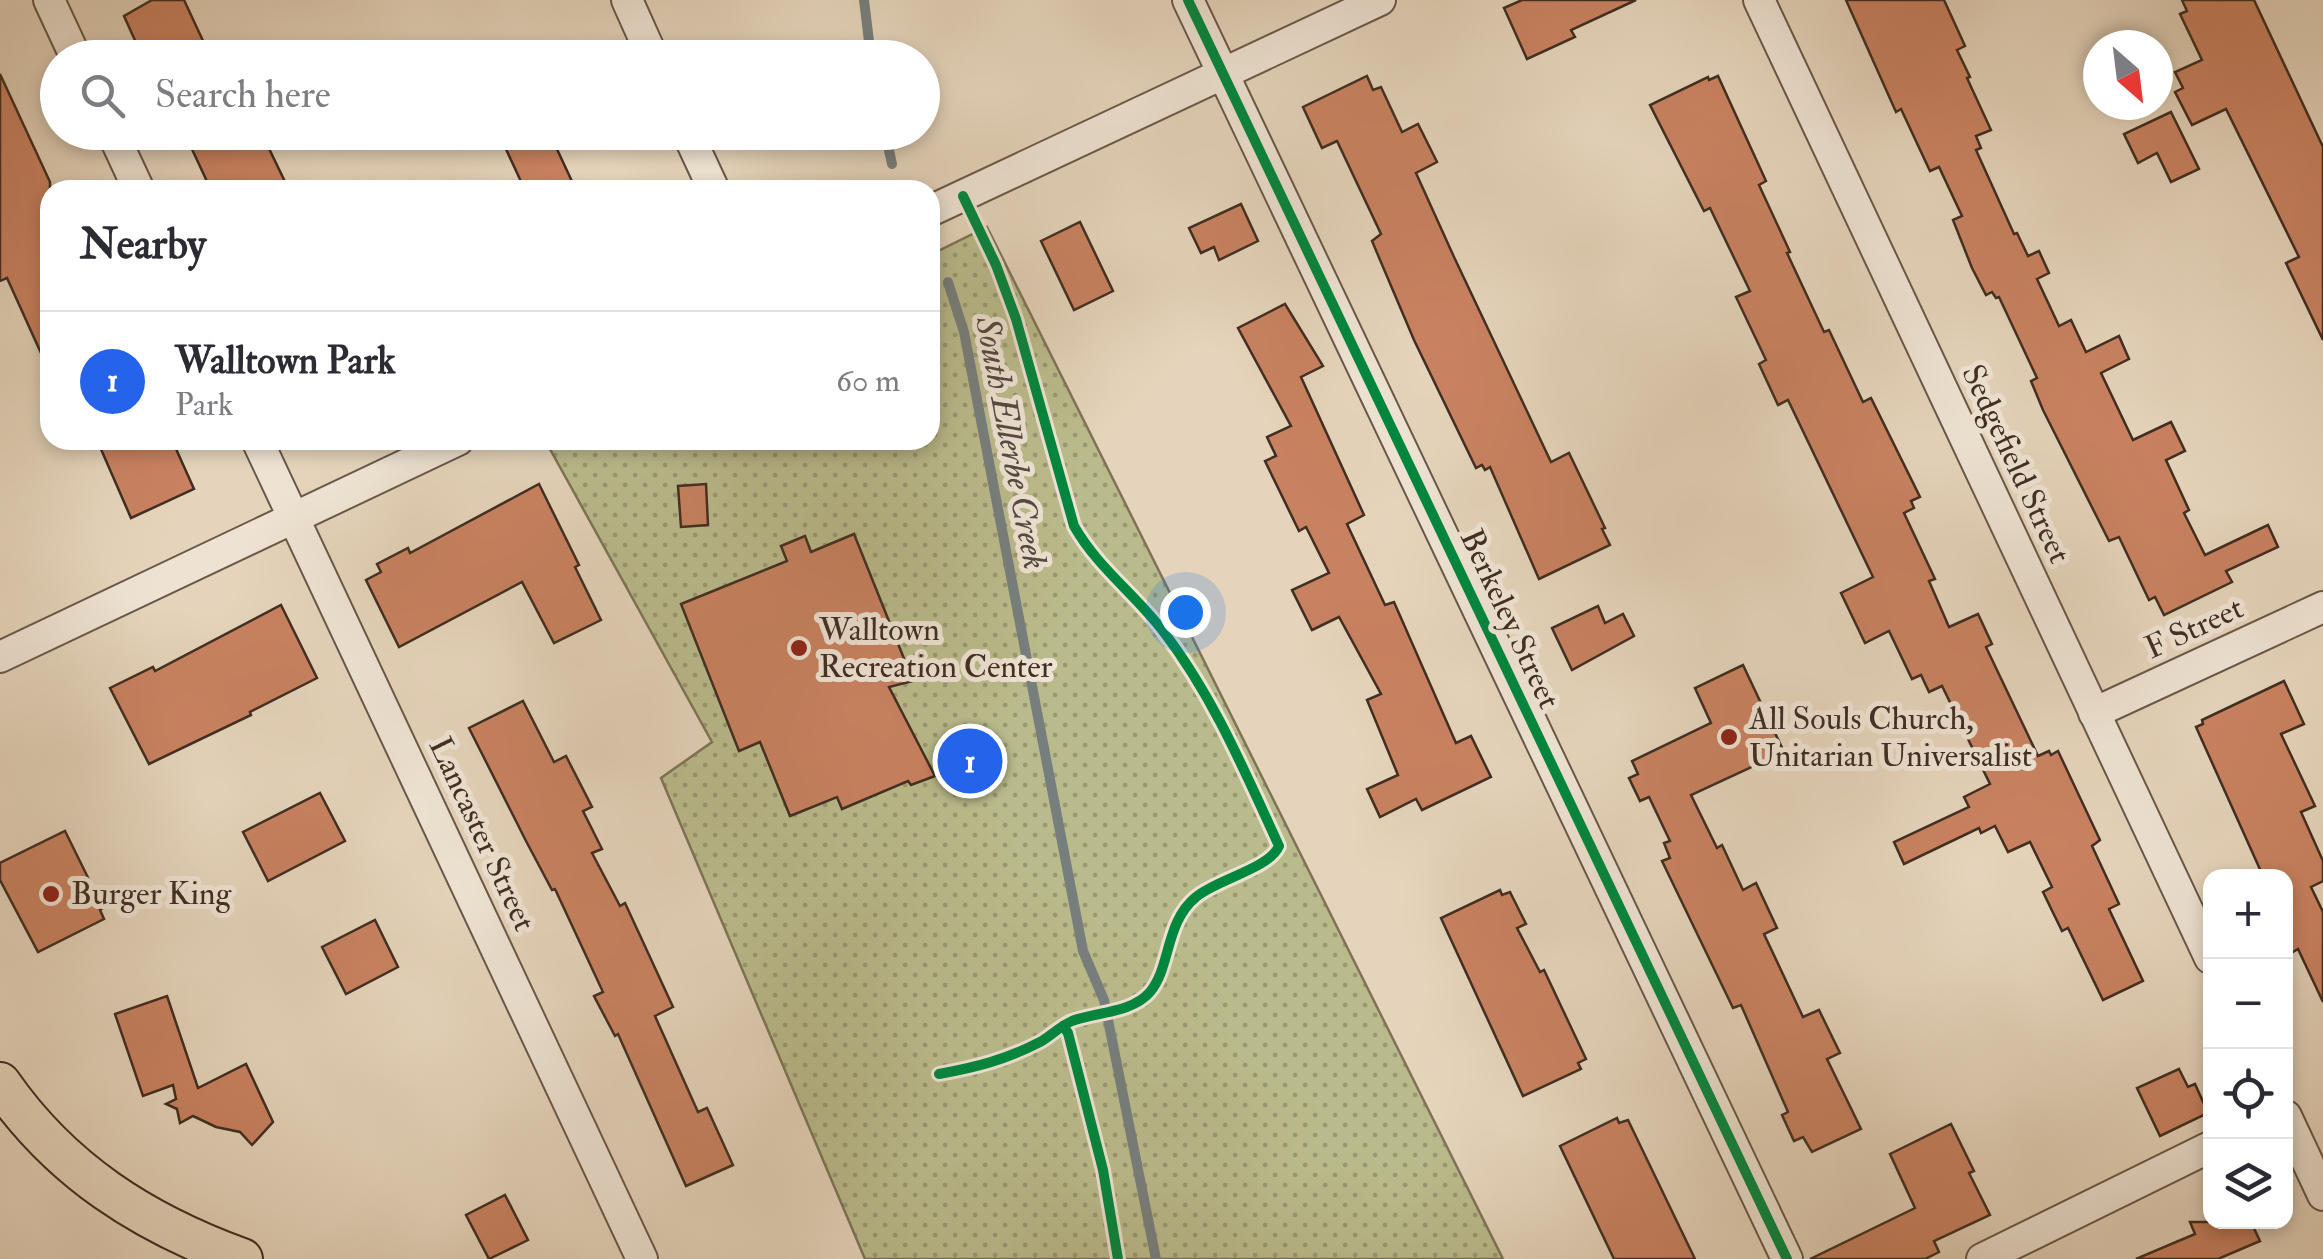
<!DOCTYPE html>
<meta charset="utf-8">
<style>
:root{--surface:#fff;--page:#f2f2f3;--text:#2b2b33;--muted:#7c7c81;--line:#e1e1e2;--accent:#2563eb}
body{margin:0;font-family:"IM FELL Double Pica",serif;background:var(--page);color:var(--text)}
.controls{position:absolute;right:30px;bottom:30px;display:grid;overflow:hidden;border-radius:20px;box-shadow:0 5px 15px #0003}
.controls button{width:90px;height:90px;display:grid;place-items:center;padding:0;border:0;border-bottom:2px solid var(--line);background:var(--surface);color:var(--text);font:50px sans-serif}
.compass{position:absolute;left:2083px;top:30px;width:90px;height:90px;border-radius:50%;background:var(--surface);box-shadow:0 5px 15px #0003;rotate:152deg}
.you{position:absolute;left:1185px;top:612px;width:35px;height:35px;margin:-25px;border:8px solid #fff;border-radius:50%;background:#1a73e8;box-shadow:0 0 0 15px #1a73e833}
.badge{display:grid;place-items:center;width:65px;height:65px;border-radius:50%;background:var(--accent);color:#fff;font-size:32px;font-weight:700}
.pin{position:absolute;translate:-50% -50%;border:5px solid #fff;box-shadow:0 2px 10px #0006}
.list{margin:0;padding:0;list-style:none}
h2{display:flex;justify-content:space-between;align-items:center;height:130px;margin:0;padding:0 40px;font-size:42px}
h2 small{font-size:32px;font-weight:400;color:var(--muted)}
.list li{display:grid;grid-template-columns:65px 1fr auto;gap:30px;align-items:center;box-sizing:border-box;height:140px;padding:0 40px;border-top:2px solid var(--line)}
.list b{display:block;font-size:38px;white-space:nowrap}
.list p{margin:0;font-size:32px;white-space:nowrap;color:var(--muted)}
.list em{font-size:32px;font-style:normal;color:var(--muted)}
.icon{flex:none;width:55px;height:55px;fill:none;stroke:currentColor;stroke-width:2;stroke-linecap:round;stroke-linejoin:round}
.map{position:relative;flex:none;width:2323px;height:1259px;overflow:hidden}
.search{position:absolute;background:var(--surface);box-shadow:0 5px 15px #0003;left:40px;top:40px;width:900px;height:110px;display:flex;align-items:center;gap:25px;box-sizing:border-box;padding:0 35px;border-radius:55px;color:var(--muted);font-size:38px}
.panel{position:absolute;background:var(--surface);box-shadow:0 5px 15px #0003;left:40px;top:180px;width:900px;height:270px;border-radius:30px}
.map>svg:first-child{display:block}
</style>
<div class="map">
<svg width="2323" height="1259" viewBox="0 0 2323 1259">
<defs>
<pattern id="park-dots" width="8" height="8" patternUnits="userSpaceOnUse" patternTransform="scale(2.5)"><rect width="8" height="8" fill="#babb8c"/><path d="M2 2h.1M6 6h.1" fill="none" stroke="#999872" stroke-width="1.8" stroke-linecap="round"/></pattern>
</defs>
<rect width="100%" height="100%" fill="#e5d4bb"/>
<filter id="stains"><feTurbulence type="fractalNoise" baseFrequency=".002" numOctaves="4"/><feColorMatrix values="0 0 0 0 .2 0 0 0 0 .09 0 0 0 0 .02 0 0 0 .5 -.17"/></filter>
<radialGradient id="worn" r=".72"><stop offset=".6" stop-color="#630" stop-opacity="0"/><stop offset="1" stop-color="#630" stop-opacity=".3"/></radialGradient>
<polygon fill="url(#park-dots)" stroke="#7d7457" stroke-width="2.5" points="987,227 1503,1259 865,1259 661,778 712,742 545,440 930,440 930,255"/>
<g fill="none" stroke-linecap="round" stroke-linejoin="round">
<g stroke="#777f7e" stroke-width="10">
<polyline points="864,0 871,58"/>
<polyline points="885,132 892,164"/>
<polyline points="948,282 964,332 1083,951 1104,1000 1156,1259"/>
</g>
</g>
<g fill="#c98261" stroke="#402e22" stroke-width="2.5">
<polygon points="152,0 184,0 211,58 143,58 124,16"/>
<polygon points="1522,0 1636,0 1571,30 1575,37 1527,59 1504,8"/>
<polygon points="1846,0 1944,0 1965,46 1957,50 1970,77 1967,78 1991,130 1976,136 1981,148 1976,150 2014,234 2017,233 2028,256 2039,251 2049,273 2037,279 2059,326 2071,320 2086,352 2119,336 2129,359 2101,373 2133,440 2171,422 2185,451 2166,460 2189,510 2184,513 2205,555 2268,525 2278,547 2226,571 2232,582 2164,615 2155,597 2149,600 2119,537 2109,541 2043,410 2031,381 2037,378 1999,297 1996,298 1992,292 1986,295 1972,268 1953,220 1962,216 1939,167 1930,171 1901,109 1896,112"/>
<polygon points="2182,0 2254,0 2323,147 2323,340 2286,263 2299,257 2226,109 2192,125 2175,92 2183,88 2175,72 2202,60 2180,14 2187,11"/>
<polygon points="0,74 50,182 50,373 7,278 0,281"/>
<polygon points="1367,76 1373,90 1381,87 1402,132 1418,124 1437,162 1416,173 1454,257 1551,462 1569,453 1605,528 1602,529 1610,545 1539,579 1490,467 1485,470 1482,465 1476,468 1414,340 1372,241 1381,234 1337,141 1322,148 1303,107"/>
<polygon points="1718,76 1766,181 1759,185 1790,252 1787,253 1824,332 1829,330 1863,402 1871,398 1920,497 1911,501 1914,508 1904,513 1935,579 1929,581 1949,627 1978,614 1992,644 1986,647 2038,756 2049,751 2051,755 2058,751 2100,840 2092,846 2119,904 2109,909 2143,981 2103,1000 2068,928 2062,931 2043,892 2052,887 2030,842 2008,852 1995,826 1981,833 1979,828 1904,864 1894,842 1969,807 1964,797 1990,784 1942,686 1929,692 1921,675 1912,679 1889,631 1865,643 1841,593 1873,577 1788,400 1778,405 1759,364 1766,360 1736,297 1750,291 1710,208 1704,211 1650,105 1708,77 1709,80"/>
<polygon points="2171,112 2199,169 2171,182 2157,153 2138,163 2124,134"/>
<polygon points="184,132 261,132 289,190 211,190"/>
<polygon points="498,132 549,132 576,190 525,190"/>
<polygon points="1241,204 1258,241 1219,260 1214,247 1201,253 1189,228"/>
<polygon points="1080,222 1113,291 1074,310 1041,241"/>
<polygon points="1285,304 1323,366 1301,377 1364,515 1347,524 1385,605 1394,602 1456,743 1471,736 1491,777 1422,810 1416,799 1380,817 1367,789 1398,775 1367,700 1381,694 1339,617 1312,630 1292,590 1329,573 1306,527 1299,531 1265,461 1276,456 1267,437 1291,426 1238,328"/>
<polygon points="97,440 172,440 194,489 131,518"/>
<polygon points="539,484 579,565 575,567 601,620 554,643 522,582 399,647 366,580 381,572 377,564 408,548 410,553"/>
<polygon points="706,484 708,525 681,527 678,486"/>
<polygon points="854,534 913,681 889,687 935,776 911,785 908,781 842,809 837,797 790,816 760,742 739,751 681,604 787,561 781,546 805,536 811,552"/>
<polygon points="281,605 317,678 250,712 251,715 149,764 110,688 153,667 155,671"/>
<polygon points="1598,606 1605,623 1623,614 1634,636 1572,670 1552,628"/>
<polygon points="1743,665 1784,752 1691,795 1717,848 1722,845 1743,890 1756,883 1777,928 1764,934 1803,1017 1819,1010 1840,1053 1827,1059 1861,1129 1812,1152 1803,1137 1794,1141 1782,1115 1788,1112 1741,1005 1733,1008 1662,861 1670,858 1664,843 1670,841 1649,797 1640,801 1629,778 1638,774 1632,761 1711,723 1695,688"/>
<polygon points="2284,681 2304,724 2281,734 2315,806 2301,812 2323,861 2323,881 2311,887 2323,912 2323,1002 2298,949 2286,956 2286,876 2263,876 2196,727 2203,724 2202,720"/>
<polygon points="523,701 554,762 566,756 592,807 583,811 602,849 592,853 620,906 625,903 673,1007 655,1016 698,1112 707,1108 733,1165 686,1186 618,1034 615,1036 594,996 603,992 555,889 552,890 526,841 469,728"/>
<polygon points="320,793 345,841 268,881 243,832"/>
<polygon points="65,831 103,908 100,910 104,919 38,952 0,880 0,863"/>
<polygon points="1500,890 1502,895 1510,892 1526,924 1517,928 1540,972 1544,970 1586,1059 1578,1063 1581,1069 1523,1096 1441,918"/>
<polygon points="375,920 398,967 346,994 322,947"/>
<polygon points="167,996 198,1088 246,1064 273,1122 252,1145 240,1132 216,1127 193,1116 180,1123 177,1109 166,1104 176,1099 173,1085 143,1096 115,1014"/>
<polygon points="2179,1069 2188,1087 2195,1084 2208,1113 2160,1136 2137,1088"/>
<polygon points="1617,1118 1619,1123 1628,1120 1695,1259 1614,1259 1560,1146"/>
<polygon points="1951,1124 1974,1171 1969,1173 1990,1215 1934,1241 1939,1252 1925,1259 1810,1259 1915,1208 1890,1154"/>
<polygon points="505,1195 528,1240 489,1259 466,1215"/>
<polygon points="2190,1222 2251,1222 2260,1241 2218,1259 2136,1259 2195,1234"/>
</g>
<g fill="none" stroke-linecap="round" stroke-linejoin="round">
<defs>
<g id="minor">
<polyline points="49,0 76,58"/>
<polyline points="627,0 653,58"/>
<polyline points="1188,0 1787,1259"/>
<polyline points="1759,0 2210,958"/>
<polyline points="112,132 139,190"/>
<polyline points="687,132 714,190"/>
<polyline points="930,211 1380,0"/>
<polyline points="257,440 642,1259"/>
<polyline points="0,657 458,440"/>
<polyline points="2094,713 2323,607"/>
<polyline points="2286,1116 2323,1195"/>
<polyline points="1982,1259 2210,1147"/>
</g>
<path id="major" d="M 0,1083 C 61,1171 143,1223 242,1259"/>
</defs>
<use href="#minor" stroke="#695848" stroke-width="34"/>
<use href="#major" stroke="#402e22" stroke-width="44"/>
<use href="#minor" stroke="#eee3d3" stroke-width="30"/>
<use href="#major" stroke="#e5d4bb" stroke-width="40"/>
<defs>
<g id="cycleway">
<polyline points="1188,0 1787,1259"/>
<polyline points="1063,1026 1068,1033 1103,1170 1118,1259"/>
<path d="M 939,1074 C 977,1067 1005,1060 1040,1042 C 1051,1036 1060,1026 1072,1021 C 1096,1012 1132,1013 1150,992 C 1171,967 1165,922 1196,897 C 1217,879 1269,869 1279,846 C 1245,772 1213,696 1163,631 C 1134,593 1098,568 1074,526 L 1016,319 L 996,265 L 963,196"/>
</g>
</defs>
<use href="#cycleway" stroke="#eee3d3" stroke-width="16"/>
<use href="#cycleway" stroke="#00873e" stroke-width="10"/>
</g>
<g fill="#8f2418" stroke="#eee3d3" stroke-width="4">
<circle cx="799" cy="648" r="10"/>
<circle cx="1729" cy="737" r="10"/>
<circle cx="51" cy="894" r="10"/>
</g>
<g text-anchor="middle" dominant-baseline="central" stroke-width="10" stroke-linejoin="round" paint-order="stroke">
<g font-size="32" fill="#402e22" stroke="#eee3d3">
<text transform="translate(2016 464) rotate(65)">Sedgefield Street</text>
<text transform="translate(1510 619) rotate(65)">Berkeley Street</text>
<text transform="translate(2194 628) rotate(-25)">F Street</text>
<text transform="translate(482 834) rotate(65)">Lancaster Street</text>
</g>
<g font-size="32" fill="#402e22" stroke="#eee3d3" text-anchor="start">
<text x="819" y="630">Walltown<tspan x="819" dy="37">Recreation Center</tspan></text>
<text x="1749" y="719">All Souls Church,<tspan x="1749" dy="37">Unitarian Universalist</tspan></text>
<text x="71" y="894">Burger King</text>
</g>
<g font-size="35" font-style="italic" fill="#524941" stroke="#eee3d3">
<text transform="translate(1011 443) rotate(79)">South Ellerbe Creek</text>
</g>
</g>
<rect width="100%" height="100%" filter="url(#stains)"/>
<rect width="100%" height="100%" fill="url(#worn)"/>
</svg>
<div class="controls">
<button>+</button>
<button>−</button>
<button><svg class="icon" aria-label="locate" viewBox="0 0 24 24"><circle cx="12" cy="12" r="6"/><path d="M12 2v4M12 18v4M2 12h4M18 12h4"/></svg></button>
<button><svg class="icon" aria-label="layers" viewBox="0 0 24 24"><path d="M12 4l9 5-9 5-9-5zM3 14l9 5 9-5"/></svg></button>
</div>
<svg class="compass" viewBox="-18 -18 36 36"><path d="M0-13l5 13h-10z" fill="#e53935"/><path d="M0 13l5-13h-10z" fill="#7c7c81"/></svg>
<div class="you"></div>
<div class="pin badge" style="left:970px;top:761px">1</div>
<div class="search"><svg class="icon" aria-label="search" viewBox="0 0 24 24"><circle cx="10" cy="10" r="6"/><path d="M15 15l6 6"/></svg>Search here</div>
<section class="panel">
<h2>Nearby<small></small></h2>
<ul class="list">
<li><span class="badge">1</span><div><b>Walltown Park</b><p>Park</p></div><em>60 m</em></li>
</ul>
</section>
</div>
